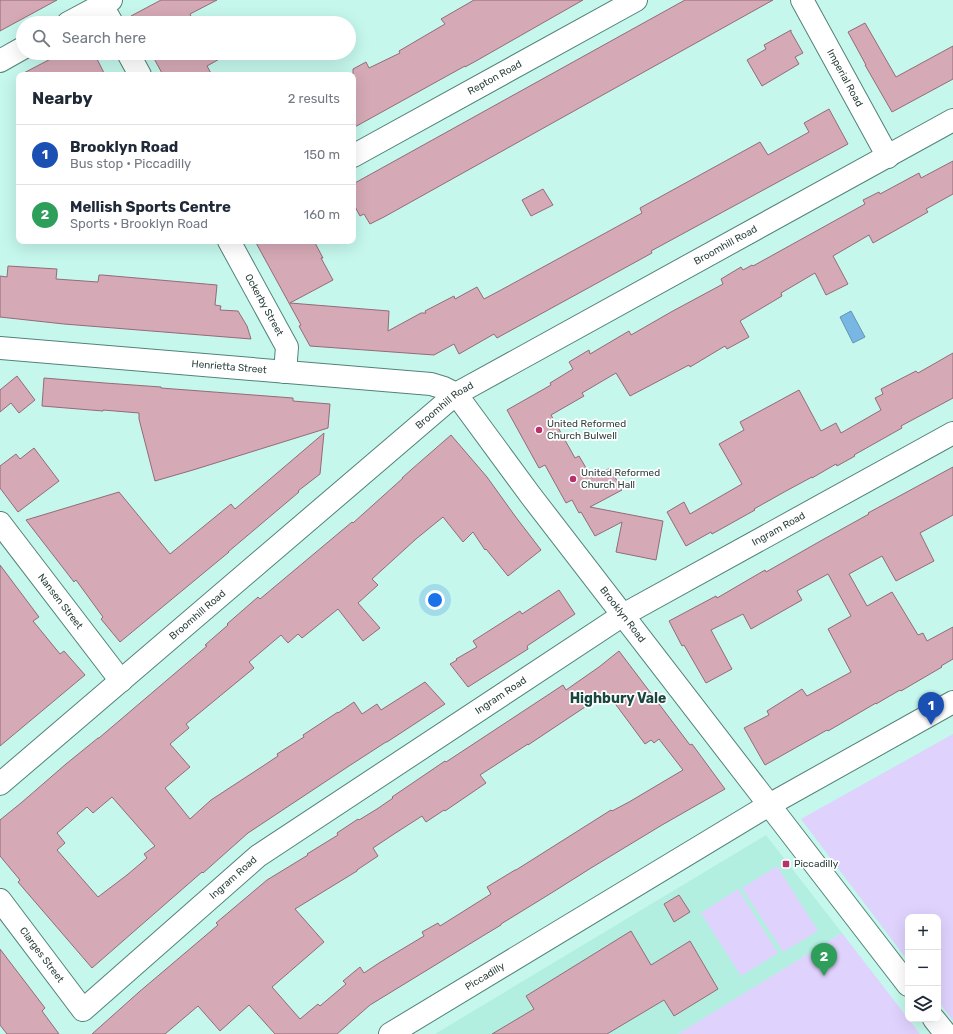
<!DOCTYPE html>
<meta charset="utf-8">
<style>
:root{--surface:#fff;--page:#f2f2f3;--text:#1f2937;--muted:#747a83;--line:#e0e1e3;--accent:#7c3aed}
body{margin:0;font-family:Rubik,sans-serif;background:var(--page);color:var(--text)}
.controls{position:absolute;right:12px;bottom:12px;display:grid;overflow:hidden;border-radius:8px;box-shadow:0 4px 16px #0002}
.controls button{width:36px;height:36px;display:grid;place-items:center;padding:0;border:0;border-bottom:1px solid var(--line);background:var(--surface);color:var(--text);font:20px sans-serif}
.you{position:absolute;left:435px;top:600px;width:14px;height:14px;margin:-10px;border:3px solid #fff;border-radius:50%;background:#1a73e8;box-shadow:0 0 0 6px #1a73e833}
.badge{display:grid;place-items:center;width:26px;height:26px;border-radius:50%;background:var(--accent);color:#fff;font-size:13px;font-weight:700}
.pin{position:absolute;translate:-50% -33px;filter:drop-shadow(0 1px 2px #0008)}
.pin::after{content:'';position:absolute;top:21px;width:14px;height:12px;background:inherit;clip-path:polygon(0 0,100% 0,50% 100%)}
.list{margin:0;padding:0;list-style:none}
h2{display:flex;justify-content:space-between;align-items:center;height:52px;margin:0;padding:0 16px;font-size:17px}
h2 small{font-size:13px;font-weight:400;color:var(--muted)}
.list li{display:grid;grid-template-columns:26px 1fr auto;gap:12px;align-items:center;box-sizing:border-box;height:60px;padding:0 16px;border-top:1px solid var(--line)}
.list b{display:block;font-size:15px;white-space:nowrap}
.list p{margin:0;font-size:13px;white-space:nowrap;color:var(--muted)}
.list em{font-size:13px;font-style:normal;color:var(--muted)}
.icon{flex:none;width:22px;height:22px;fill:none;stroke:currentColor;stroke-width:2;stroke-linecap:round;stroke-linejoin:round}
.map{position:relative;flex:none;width:953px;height:1034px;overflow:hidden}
.search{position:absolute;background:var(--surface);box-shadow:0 4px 16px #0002;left:16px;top:16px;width:340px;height:44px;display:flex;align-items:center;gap:10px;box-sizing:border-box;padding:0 14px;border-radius:22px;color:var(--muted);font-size:15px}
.panel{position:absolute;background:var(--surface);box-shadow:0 4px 16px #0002;left:16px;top:72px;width:340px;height:172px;border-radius:8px}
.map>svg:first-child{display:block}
</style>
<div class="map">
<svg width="953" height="1034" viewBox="0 0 953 1034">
<rect width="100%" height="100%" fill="#c5f7ec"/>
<polygon fill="#b2efe1" points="766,835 842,933 678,1034 435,1034"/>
<g fill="#dfd2fd">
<polygon points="953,734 953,1021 938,1001 938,917 908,917 908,961 801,819"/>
<polygon points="777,866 818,931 783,952 742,888"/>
<polygon points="738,889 778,953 741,976 701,913"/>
<polygon points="842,933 920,1034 678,1034"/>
</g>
<polygon fill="#78b7e3" stroke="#6294b1" points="851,311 865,337 853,343 840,317"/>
<g fill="#d5a9b6" stroke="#946b77" fill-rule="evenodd">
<polygon points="0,0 57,0 0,31"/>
<polygon points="161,0 217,0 190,14 194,23 135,23 131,16"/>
<polygon points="474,0 583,0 476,61 465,67 465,66 353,128 353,69 366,62 369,68 400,53 399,51 445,24 441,19"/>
<polygon points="685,0 773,0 384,217 370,224 364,214 360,216 353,203 353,184"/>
<polygon points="865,23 896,77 953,46 953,79 892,112 865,65 866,65 848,32"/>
<polygon points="791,30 791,32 803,53 795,57 799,64 762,86 747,60 766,49 764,45"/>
<polygon points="62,53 94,53 105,75 20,75"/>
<polygon points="151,53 230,53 207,66 212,75 163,75"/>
<polygon points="829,109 848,144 651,251 652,253 497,338 494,334 459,354 454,344 434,355 310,346 299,326 301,325 255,241 314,241 323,258 321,258 333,280 290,303 389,311 388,331 421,313 426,313 425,311 454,296 455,299 477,287 484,299 501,290 642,213 640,208 760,142 768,155 809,132 804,123"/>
<polygon points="953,161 953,194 926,209 928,212 873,243 869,235 833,256 848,284 826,295 815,273 781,293 782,296 740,321 749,337 727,349 725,346 690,367 689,365 630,396 616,373 582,393 584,396 551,415 575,458 579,456 592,478 610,468 622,490 590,507 663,521 656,560 616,552 622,522 595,536 581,512 579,513 572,500 566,503 545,465 539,468 507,410 551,385 550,383 573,369 569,362 589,350 590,354 629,331 631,335 671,312 723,284 721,279 741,267 743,270 752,265 753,266 865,204 863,200 879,192 880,194 919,173 921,178"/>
<polygon points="543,189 553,205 531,216 522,200"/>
<polygon points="8,266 57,269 56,279 98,282 99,275 102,275 217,285 215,305 221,306 220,310 238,311 247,326 251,339 64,324 0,317 0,276 7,277"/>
<polygon points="953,353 953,398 901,426 902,428 854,455 855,456 837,466 836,464 812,478 812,477 786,491 754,509 755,510 712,534 711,532 686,546 667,512 684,502 690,514 742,484 719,444 744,430 740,422 799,390 821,431 836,423 841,433 881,410 875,398 883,394 881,389 916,371 918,373"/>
<polygon points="17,376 35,400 19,413 11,403 0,412 0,390"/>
<polygon points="44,378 105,383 161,387 161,388 293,398 293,401 330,404 328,428 193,470 155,481 139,419 139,413 103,410 103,411 42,406"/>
<polygon points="324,433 320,474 298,491 299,492 228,552 229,552 120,642 101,619 103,617 76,580 74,582 26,520 119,492 170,554 231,504 235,509"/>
<path d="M 451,435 L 487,477 L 515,516 L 541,550 L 508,576 L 486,549 L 485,550 L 473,532 L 463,542 L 443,517 L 416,539 L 372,579 L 378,585 L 358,603 L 380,628 L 363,641 L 338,609 L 302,638 L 298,634 L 288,643 L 281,635 L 249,662 L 254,668 L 186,724 L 189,728 L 170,744 L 190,767 L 165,788 L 190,819 L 211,800 L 263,766 L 278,756 L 277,754 L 304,737 L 303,735 L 338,712 L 338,713 L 354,702 L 362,714 L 377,704 L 381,710 L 425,682 L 445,704 L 387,742 L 386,742 L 349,766 L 248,833 L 203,873 L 202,872 L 92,968 L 18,882 L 20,880 L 0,856 L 0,820 L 21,803 L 66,764 L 98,738 L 99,738 L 207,646 L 205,645 L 228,625 L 227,624 L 258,597 L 260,599 L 352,522 L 353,523 L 403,478 L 402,478 L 412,469 ZM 112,797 L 155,846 L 144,854 L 147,858 L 127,875 L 98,897 L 57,850 L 65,843 L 57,833 L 87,807 L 93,813 Z"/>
<polygon points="34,448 59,481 18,512 0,488 0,466 16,454 20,459"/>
<polygon points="953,467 953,515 920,533 934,561 896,581 882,556 849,574 867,606 892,592 918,635 923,633 927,641 953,627 953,659 941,666 942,667 918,681 901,691 900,690 876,704 876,703 828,731 827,730 765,765 744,728 769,715 767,711 802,689 807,696 851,672 828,629 851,616 828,574 797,591 802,600 751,629 743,614 711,630 732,669 706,683 684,645 682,646 669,621 716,596 717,598 765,570 766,572 824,539 869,514 868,513"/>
<polygon points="0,565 39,617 33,621 60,654 64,651 85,675 0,746"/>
<polygon points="559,590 575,614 527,646 528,649 468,687 450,664 457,660 456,659 477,647 473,641 520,611 522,614"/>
<path d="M 619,651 L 690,745 L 692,744 L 725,789 L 662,825 L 591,868 L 553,892 L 501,924 L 501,925 L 486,934 L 370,1005 L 337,1034 L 275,1034 L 249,1005 L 220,1031 L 198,1006 L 165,1034 L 92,1034 L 139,992 L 218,925 L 216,923 L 267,880 L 308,855 L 307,854 L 338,835 L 337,833 L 358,819 L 359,820 L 377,809 L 393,798 L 392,797 L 445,761 L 446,762 L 563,685 L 566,690 L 599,667 ZM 608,694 L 645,744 L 651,740 L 654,743 L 659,739 L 683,770 L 629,802 L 612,811 L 611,810 L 516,870 L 515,870 L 487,887 L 491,894 L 440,926 L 438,923 L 422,932 L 424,936 L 379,963 L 364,973 L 360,967 L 343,981 L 346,984 L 320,1006 L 318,1004 L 300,1019 L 272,987 L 324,942 L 295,909 L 357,871 L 357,870 L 378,856 L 373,848 L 394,834 L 422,816 L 426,822 L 444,810 L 445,811 L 486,783 L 480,775 L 528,744 L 528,745 L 585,707 L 586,708 Z"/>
<polygon points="679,895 690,912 674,922 664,904"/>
<polygon points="631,931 651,965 690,941 718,989 674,1016 664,1000 607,1034 492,1034 534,1009 526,996"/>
<polygon points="0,949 45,1008 42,1011 59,1034 7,1034 0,1025"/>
</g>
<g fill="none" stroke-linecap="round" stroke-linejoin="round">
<defs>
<g id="street">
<polyline points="99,0 112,23"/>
<path id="s1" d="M 802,0 L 888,157"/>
<polyline points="68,23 111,0"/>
<polyline points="128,53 140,75"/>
<polyline points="0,61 23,48"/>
<path id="s2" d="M 353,156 L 636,0"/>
<path id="s3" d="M 229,241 L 287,347 L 285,372"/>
<path id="s4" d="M 0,348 L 431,384 L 444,388 L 456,394 L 531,496 L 908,985"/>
<path id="s5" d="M 0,523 L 121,681"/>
<path id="s6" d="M 0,784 L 456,394 L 953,120"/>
<path id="s7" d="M 0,900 L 83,1010 L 258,856 L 623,615 L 953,433"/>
<polyline points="934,1019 946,1034"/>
<path id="s8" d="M 390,1034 L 769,805 L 953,702"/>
</g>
</defs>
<use href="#street" stroke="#538278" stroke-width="24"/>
<use href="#street" stroke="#fff" stroke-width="22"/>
</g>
<g fill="#ba306b" stroke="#fff" stroke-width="1.5">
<circle cx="539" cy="430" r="4"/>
<circle cx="573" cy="479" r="4"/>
<rect x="782" y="860" width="8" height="8" rx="2"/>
</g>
<g text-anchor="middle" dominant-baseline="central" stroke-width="3.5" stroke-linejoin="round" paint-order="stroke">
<g font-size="10" fill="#2d413d" stroke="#fff">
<text stroke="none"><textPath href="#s2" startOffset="162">Repton Road</textPath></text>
<text stroke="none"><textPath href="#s1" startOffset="89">Imperial Road</textPath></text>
<text stroke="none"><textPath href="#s6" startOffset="908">Broomhill Road</textPath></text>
<text stroke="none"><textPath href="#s3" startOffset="73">Ockerby Street</textPath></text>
<text stroke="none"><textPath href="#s4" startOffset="230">Henrietta Street</textPath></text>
<text stroke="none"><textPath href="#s6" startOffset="584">Broomhill Road</textPath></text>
<text stroke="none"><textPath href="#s7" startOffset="986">Ingram Road</textPath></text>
<text stroke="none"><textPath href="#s5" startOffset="99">Nansen Street</textPath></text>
<text stroke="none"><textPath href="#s4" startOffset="736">Brooklyn Road</textPath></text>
<text stroke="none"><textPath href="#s6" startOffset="260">Broomhill Road</textPath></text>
<text stroke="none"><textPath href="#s7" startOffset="662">Ingram Road</textPath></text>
<text stroke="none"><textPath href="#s7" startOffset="338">Ingram Road</textPath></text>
<text stroke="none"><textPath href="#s7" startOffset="69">Clarges Street</textPath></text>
<text stroke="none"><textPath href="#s8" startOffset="111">Piccadilly</textPath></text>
</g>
<g font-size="10" fill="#2d413d" stroke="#fff" text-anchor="start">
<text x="547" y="424">United Reformed<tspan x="547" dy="12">Church Bulwell</tspan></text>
<text x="581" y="473">United Reformed<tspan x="581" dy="12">Church Hall</tspan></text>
<text x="794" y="864">Piccadilly</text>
</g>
<g font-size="14" font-weight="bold" fill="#17473e" stroke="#fff">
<text x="618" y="698">Highbury Vale</text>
</g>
</g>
</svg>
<div class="controls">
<button>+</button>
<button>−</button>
<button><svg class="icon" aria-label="layers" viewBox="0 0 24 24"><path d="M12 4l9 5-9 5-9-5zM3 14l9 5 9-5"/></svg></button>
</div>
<div class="you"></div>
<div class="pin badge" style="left:931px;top:725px;background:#1a4fb4">1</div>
<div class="pin badge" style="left:824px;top:976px;background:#2e9e5b">2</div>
<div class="search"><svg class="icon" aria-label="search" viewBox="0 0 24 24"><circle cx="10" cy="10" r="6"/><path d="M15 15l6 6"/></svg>Search here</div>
<section class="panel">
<h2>Nearby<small>2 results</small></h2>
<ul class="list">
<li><span class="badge" style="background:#1a4fb4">1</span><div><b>Brooklyn Road</b><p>Bus stop · Piccadilly</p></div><em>150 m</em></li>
<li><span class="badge" style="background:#2e9e5b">2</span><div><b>Mellish Sports Centre</b><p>Sports · Brooklyn Road</p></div><em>160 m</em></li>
</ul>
</section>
</div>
